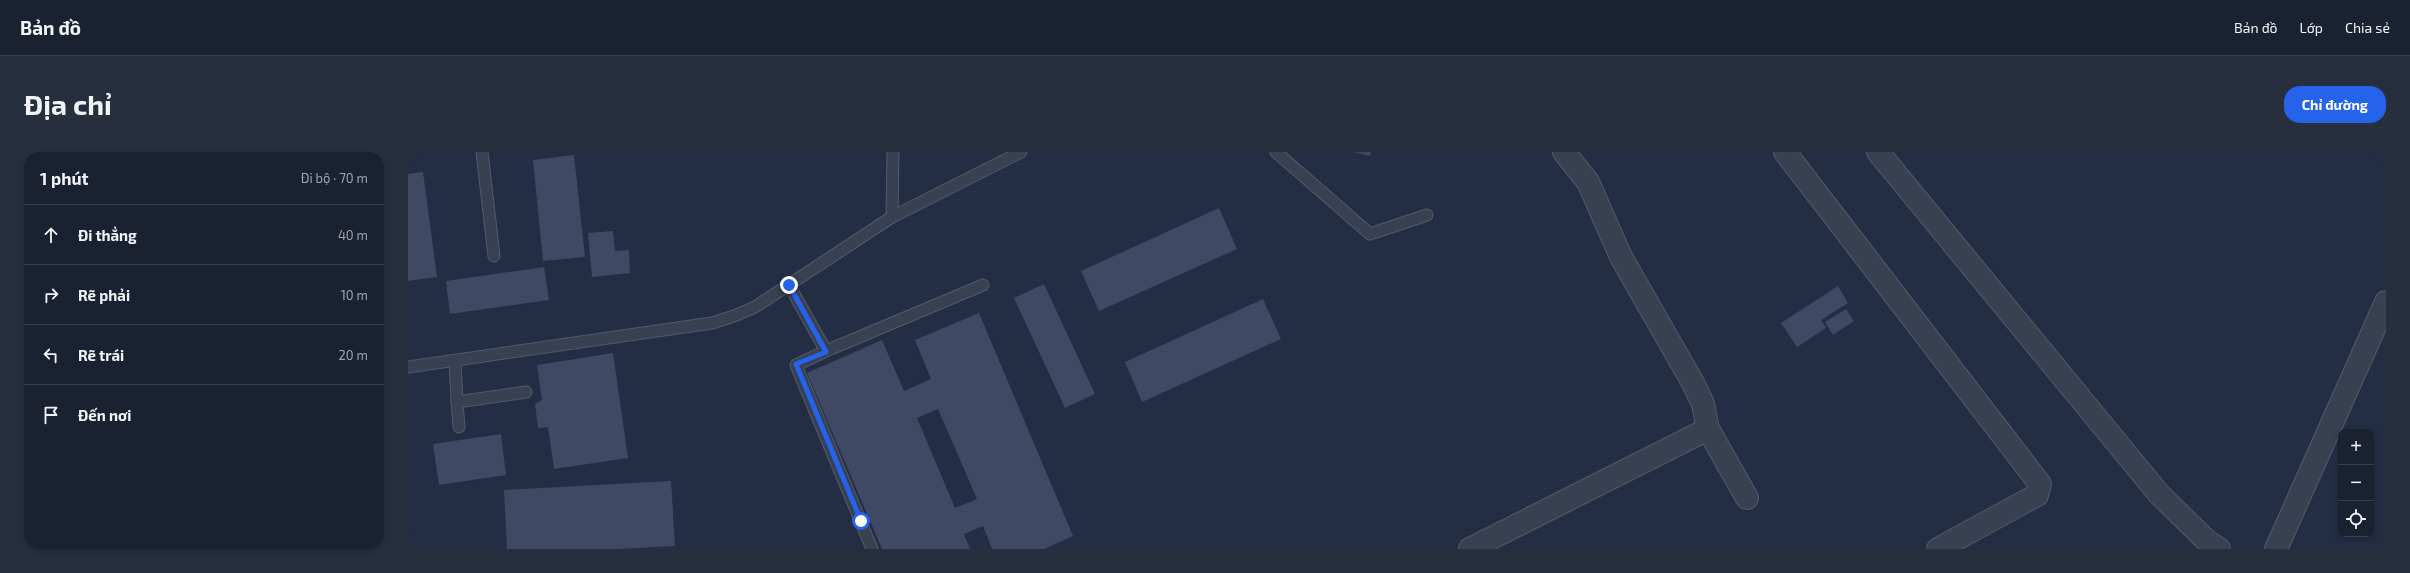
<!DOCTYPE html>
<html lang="vi">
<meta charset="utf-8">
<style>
:root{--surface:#1a2232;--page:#272f3e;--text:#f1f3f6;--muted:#9fa4ac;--line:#383f4d;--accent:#2563eb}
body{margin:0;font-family:"Exo 2",sans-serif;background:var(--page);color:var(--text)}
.controls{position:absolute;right:12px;bottom:12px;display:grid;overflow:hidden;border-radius:8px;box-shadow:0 2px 6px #0003}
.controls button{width:36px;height:36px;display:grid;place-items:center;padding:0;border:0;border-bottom:1px solid var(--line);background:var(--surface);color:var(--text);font:20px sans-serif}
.stop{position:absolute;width:12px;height:12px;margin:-9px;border:3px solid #2563eb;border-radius:50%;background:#fff}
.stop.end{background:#2563eb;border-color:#fff;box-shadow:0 1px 4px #0008}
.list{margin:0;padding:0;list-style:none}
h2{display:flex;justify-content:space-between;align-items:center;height:52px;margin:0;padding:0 16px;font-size:17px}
h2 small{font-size:13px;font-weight:400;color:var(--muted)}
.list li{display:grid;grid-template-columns:26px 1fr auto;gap:12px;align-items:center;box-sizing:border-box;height:60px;padding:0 16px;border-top:1px solid var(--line)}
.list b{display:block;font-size:15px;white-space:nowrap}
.list em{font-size:13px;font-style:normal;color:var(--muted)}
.icon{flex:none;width:22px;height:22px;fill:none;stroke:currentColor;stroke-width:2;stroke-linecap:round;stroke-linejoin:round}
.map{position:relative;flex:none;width:1978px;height:397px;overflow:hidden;border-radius:16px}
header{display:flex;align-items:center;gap:24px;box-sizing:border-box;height:56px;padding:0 20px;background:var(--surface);border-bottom:1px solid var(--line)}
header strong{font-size:19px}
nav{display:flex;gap:22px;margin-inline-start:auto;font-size:14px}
.intro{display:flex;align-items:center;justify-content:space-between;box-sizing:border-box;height:96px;padding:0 24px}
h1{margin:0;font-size:28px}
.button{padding:10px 18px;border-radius:16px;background:var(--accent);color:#fff;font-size:14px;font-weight:700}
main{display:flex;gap:24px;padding:0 24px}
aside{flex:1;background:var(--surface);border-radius:16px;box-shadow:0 2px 6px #0003}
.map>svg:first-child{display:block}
</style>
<header>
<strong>Bản đồ</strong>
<nav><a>Bản đồ</a><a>Lớp</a><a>Chia sẻ</a></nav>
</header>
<div class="intro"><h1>Địa chỉ</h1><a class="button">Chỉ đường</a></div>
<main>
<aside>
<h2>1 phút<small>Đi bộ · 70 m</small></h2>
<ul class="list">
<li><svg class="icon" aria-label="ahead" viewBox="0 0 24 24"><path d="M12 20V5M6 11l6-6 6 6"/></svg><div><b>Đi thẳng</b></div><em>40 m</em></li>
<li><svg class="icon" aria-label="right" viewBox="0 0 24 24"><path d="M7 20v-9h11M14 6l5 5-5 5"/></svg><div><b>Rẽ phải</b></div><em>10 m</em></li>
<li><svg class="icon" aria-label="left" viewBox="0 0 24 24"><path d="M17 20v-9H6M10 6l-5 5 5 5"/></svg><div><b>Rẽ trái</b></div><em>20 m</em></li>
<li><svg class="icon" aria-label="arrive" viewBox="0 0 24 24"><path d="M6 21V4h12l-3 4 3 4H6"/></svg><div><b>Đến nơi</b></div></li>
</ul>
</aside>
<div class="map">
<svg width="1978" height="397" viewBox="0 0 1978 397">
<rect width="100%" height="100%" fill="#232d43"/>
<g fill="#3f4963" fill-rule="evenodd">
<polygon points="946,0 963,0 962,4"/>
<polygon points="166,3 177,105 135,109 125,8"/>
<polygon points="15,20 29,125 0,129 0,22"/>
<polygon points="811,56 829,97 691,159 673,119"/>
<polygon points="205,79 207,99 221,98 222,121 184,125 180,81"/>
<polygon points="136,115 141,148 42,162 38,129"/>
<polygon points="636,132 687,242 657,256 606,146"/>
<polygon points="1430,134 1440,151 1413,168 1418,176 1389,195 1373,171"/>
<polygon points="855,147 873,187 734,250 717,210"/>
<polygon points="1438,157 1446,169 1425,183 1417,170"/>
<path d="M 571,161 L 665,384 L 636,397 L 584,397 L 575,374 L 556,382 L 562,397 L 474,397 L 399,221 L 474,188 L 496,239 L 523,227 L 507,188 ZM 530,257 L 569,347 L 547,356 L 509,266 Z"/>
<polygon points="205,201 220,306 146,317 140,275 130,276 127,252 134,248 129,213"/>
<polygon points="93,282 98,323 31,333 25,292"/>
<polygon points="263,329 267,394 210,397 99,397 96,338"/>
</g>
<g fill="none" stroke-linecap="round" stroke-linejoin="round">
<defs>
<g id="service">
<polyline points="74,0 86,104"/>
<polyline points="868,0 962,82 1019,63"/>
<polyline points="484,65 485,0"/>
<polyline points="381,133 418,199 388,213 464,397"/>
<polyline points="418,199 575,133"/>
<polyline points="47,209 49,250 118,240"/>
<polyline points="0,215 304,171 326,164 347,155 484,65 613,0"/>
<polyline points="49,250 51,275"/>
</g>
<g id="minor">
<polyline points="1377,0 1632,332 1629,343 1530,397"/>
<polyline points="1470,0 1751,342 1799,389 1811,397"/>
<polyline points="1300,277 1339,346"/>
<polyline points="1062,397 1300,277 1295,252 1285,231 1213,105 1180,30 1156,0"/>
<polyline points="1868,397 1978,150"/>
</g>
</defs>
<use href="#service" stroke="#525b6c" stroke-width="13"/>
<use href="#minor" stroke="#525b6c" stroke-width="24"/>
<use href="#service" stroke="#384052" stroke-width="11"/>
<use href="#minor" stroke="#384052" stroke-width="22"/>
</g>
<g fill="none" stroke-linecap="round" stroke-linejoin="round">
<polyline stroke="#2563eb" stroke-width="5" points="381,133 418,200 388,212 453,369"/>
</g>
</svg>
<div class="controls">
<button>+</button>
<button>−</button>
<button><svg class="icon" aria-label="locate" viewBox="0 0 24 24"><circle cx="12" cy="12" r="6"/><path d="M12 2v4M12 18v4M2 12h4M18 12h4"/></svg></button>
</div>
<div class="stop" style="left:453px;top:369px"></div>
<div class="stop end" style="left:381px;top:133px"></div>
</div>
</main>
